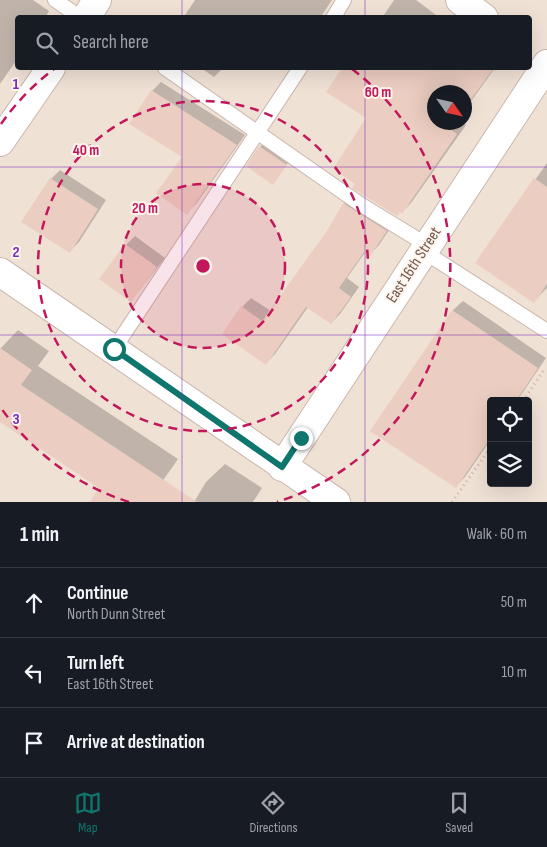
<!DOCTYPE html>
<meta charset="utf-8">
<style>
:root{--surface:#171b24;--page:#20242c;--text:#f1f3f6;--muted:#9ea1a6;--line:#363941;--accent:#0f766e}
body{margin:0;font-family:"Sofia Sans Condensed",sans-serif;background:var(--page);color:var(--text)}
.controls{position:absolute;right:15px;bottom:15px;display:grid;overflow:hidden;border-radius:5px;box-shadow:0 5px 20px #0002}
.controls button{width:45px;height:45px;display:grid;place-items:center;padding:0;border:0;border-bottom:1px solid var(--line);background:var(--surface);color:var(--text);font:25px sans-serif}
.compass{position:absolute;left:427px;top:85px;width:45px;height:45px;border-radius:50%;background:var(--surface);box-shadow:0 5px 20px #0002;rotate:124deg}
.stop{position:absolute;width:15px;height:15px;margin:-11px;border:4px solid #0f766e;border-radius:50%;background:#fff}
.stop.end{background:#0f766e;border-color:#fff;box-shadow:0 1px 5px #0008}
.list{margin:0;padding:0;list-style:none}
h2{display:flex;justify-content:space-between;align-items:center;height:65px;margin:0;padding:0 20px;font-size:21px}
h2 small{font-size:16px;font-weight:400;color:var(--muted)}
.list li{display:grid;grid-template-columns:32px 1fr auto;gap:15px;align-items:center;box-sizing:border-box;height:70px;padding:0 20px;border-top:1px solid var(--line)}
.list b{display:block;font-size:19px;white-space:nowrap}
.list p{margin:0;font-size:16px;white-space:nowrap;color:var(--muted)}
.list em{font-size:16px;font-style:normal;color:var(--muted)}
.icon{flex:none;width:28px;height:28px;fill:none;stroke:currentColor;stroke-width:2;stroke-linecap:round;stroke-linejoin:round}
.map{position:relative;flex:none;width:547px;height:502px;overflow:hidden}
.search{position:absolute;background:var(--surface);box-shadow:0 5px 20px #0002;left:15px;right:15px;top:15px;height:55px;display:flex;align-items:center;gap:12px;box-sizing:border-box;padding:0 18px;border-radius:5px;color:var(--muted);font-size:19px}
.sheet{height:275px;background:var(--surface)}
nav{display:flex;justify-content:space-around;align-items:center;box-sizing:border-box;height:70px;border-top:1px solid var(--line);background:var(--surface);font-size:14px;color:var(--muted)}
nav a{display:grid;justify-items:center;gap:2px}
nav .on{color:var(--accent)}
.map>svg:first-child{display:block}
</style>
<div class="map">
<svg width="547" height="502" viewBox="0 0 547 502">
<rect width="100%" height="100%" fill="#faf0e6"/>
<path fill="#f0e1d5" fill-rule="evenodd" d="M 0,0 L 547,0 L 547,502 L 0,502 ZM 18,18 L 530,18 L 530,68 L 18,68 ZM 434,92 L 464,92 L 464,122 L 434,122 ZM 491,401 L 528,401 L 528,483 L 491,483 Z"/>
<g fill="#0003">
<polygon points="0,0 33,0 49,11 45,18 18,18 18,58 0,84"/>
<polygon points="195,0 332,0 320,18 183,18"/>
<polygon points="394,0 416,0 440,18 382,18"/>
<polygon points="201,68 223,68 214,77"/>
<polygon points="344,68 372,68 391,80 401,68 495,68 464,111 464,92 434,92 434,122 462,122 466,125 411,203 402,212 357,183 368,118 328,92"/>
<polygon points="161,82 245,135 196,204 186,213 183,156 152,91"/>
<polygon points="264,143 290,160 273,183 260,147"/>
<polygon points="547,163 547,288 534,301 477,262"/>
<polygon points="60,170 106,200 79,242 70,251 51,179"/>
<polygon points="353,194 395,221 379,245 370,254 366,251 347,278 359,287 340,314 331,323 308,307 275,354 266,363 242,307 251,298 271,311 328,232 344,204"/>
<polygon points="135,236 165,258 131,301 126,245"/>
<polygon points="463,301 546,358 517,401 491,401 491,439 465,477 456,486 372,431 453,310"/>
<polygon points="18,330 49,351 38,366 178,459 148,502 91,502 101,488 0,420 0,349"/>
<polygon points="225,464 262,488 253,502 194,502 206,482"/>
</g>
<g fill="#eccdc1">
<polygon points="342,68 494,68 464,109 464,92 434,92 434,122 455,122 450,129 457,134 402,214 400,212 397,216 352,188 355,184 333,169 366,118 326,92"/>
<polygon points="151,90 237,145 187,215 156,193 182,157 129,124"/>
<polygon points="259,146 287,165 273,185 246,166"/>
<polygon points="50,178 98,209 70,253 21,222"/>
<polygon points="534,178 547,187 547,284 534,303 475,263"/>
<polygon points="343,203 387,231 370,256 364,252 339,288 351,297 331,324 306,307 266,365 222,334 241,306 262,321 327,231"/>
<polygon points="125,244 157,267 131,302 99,279"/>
<polygon points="452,310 538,368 516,401 491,401 491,437 456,488 370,431"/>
<polygon points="0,348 32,370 21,385 197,502 90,502 99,488 0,422"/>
</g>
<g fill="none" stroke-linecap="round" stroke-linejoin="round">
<defs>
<g id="service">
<polyline points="55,0 81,18"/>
<polyline points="333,18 344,0"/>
<polyline points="165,68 360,204 427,245"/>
<polyline points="423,251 547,331"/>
<polyline points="114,349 300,68"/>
</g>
<g id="minor">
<polyline points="460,0 484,18"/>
<polyline points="86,18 97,0"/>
<polyline points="0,142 51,68"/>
<polyline points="282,467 547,64"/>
</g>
<polyline id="tertiary" points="0,272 336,502"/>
</defs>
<use href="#service" stroke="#cab7ae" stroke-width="16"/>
<use href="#minor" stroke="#cab7ae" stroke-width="30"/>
<use href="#tertiary" stroke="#cab7ae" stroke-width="30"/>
<g stroke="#d1b0a4" stroke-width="3" stroke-dasharray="1 4" stroke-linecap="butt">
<polyline points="523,401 544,370"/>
<polyline points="452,502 491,447"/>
</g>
<use href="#service" stroke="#fff" stroke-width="14"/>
<use href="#minor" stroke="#fff" stroke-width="28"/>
<use href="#tertiary" stroke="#fff" stroke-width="28"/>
</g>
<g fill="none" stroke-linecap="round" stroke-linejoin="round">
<polyline stroke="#0f766e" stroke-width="6" points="114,349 282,467 301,438"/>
</g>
<path fill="none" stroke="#7b2cbf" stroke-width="1" stroke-opacity="0.55" d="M 182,0 L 182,18M 365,0 L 365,18M 182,68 L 182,502M 365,68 L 365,502M 0,167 L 547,167M 0,335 L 547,335"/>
<circle cx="203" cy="266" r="82" fill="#c2185b" fill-opacity=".12"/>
<g fill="none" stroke="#c2185b" stroke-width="2.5" stroke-dasharray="9 6">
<circle cx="203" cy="266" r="82"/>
<circle cx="203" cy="266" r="165"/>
<path d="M129 502A247 247 0 0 1 1 408M1 124A247 247 0 0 1 54 69M352 69A247 247 0 0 1 277 502"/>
</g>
<g text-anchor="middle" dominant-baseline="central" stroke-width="4" stroke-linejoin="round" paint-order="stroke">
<g font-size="16" fill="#70564e" stroke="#fdf4ec">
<text transform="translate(414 265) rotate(-57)">East 16th Street</text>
</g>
</g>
<g font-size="16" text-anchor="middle" font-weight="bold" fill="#7b2cbf" stroke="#fdf4ec" stroke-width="4" stroke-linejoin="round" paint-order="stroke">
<text x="16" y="89">1</text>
<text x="16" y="257">2</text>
<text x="16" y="424">3</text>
</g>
<circle cx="203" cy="266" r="8" fill="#c2185b" stroke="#fdf4ec" stroke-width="2.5"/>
<g font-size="15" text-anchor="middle" font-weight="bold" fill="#c2185b" stroke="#fdf4ec" stroke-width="4" stroke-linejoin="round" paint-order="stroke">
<text x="378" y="97">60 m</text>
<text x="86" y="155">40 m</text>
<text x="145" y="213">20 m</text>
</g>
</svg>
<div class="controls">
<button><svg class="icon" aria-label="locate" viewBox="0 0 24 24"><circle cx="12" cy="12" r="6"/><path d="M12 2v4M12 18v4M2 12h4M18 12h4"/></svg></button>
<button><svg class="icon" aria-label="layers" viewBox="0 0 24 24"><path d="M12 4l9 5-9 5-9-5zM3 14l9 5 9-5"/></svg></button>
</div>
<svg class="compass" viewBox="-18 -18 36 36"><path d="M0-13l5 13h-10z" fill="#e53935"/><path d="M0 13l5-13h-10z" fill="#9ea1a6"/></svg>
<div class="stop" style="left:114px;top:349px"></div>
<div class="stop end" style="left:301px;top:438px"></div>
<div class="search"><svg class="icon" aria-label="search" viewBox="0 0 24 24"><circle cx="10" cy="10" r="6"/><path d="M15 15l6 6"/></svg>Search here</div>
</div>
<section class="sheet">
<h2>1 min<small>Walk · 60 m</small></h2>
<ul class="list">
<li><svg class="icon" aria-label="ahead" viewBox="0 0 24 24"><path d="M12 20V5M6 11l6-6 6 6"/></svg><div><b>Continue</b><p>North Dunn Street</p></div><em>50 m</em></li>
<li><svg class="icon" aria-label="left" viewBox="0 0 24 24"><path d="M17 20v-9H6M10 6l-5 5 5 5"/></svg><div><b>Turn left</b><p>East 16th Street</p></div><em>10 m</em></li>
<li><svg class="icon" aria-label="arrive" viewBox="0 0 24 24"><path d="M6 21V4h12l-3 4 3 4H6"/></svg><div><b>Arrive at destination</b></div></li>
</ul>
</section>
<nav>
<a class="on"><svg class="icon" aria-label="map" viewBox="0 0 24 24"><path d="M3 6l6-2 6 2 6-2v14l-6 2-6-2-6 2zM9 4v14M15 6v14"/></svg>Map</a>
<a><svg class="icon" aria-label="directions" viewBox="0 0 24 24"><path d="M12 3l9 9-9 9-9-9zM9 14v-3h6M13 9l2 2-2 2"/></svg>Directions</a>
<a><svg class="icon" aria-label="saved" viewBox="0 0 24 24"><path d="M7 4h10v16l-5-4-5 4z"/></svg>Saved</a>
</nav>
